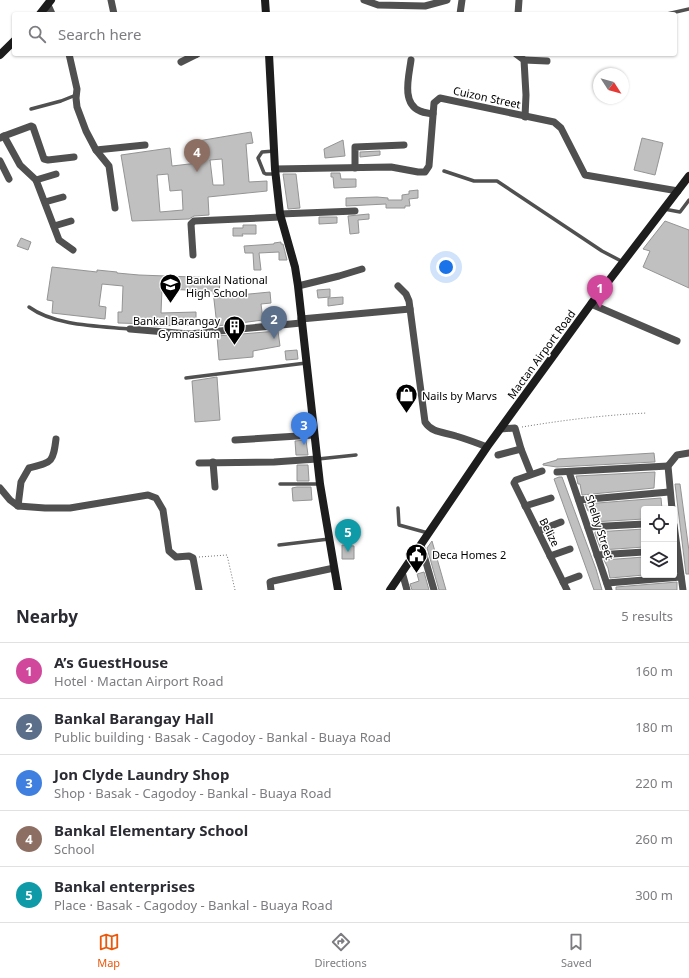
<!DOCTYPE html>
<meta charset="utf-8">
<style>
:root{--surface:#fff;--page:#f7f7f7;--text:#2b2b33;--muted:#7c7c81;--line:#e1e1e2;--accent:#ea580c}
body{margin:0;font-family:"Noto Sans",sans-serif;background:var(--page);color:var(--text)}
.controls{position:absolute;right:12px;bottom:12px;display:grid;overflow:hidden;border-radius:4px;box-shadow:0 1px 3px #0004}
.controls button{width:36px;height:36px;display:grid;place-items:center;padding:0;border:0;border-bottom:1px solid var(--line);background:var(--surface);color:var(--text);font:20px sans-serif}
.compass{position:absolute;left:593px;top:68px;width:36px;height:36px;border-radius:50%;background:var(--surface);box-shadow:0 1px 3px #0004;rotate:126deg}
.you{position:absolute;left:446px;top:267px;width:14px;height:14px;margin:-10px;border:3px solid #fff;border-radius:50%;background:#1a73e8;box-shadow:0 0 0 6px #1a73e833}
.badge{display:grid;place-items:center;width:26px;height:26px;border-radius:50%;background:var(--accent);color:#fff;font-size:13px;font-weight:700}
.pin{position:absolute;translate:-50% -33px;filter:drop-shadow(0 1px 2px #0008)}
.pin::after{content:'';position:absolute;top:21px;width:14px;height:12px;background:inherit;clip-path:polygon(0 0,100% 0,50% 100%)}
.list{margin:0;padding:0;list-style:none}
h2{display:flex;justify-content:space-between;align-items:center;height:52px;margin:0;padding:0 16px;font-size:17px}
h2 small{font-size:13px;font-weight:400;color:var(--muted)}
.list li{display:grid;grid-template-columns:26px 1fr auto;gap:12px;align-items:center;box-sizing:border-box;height:56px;padding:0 16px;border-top:1px solid var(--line)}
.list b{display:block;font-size:15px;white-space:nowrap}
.list p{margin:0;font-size:13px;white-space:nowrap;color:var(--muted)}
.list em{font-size:13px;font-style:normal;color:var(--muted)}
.icon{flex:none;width:22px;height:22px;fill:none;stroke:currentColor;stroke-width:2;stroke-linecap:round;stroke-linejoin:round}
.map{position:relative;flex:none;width:689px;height:590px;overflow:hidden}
.search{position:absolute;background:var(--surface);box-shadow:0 1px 3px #0004;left:12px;right:12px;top:12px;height:44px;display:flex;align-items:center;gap:10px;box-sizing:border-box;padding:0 14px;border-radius:4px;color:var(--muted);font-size:15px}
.sheet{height:332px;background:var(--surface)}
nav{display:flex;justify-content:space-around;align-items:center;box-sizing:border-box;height:56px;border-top:1px solid var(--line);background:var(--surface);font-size:11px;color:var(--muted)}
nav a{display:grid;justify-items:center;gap:2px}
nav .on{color:var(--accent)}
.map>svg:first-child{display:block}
</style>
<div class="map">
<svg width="689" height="590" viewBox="0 0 689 590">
<rect width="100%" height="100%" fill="#fff"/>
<g fill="#c0c0c0" stroke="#949494" fill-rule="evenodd">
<path d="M 251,132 L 253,143 L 246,144 L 249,182 L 267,181 L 267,191 L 208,197 L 209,215 L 194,216 L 189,219 L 132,221 L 121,155 L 170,148 L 172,166 L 198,163 L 196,153 L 200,152 L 198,141 ZM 222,159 L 224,185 L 213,185 L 210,160 ZM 168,174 L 170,191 L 182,190 L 183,210 L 160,212 L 157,175 Z"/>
<polygon points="642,138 663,143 655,175 634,170"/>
<polygon points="343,140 345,156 325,158 324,149"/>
<polygon points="380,151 380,155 360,157 360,152"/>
<polygon points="331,173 340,173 341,179 356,179 356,187 334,188 333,177 331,177"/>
<polygon points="283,174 296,174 300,208 288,209"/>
<polygon points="418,190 418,198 409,199 410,206 405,206 405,208 386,208 386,204 346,206 346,198 377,197 388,198 388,200 402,200 402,195 409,194 409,191"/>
<polygon points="369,214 369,219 358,220 359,233 350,234 348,216"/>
<polygon points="319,217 337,217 337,223 319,224"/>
<polygon points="665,221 689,230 689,288 643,267 650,251 643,249"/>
<polygon points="243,225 256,225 256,234 242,234 243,236 233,236 233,228 243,228"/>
<polygon points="21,238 31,242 28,250 17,246"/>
<polygon points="281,242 281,244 283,244 287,260 279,260 279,252 259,253 261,270 254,270 253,253 245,253 244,246 274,244 274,243"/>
<polygon points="52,267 97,272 97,270 117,272 117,273 139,275 220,278 219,297 270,292 271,303 261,304 263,320 217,326 213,291 162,289 161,313 196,312 196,325 153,326 153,324 118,323 118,312 122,312 123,286 102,284 99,306 106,307 105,319 52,313 53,301 47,300"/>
<polygon points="330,289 330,297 318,298 317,290"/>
<polygon points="343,297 343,304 328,306 328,298"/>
<polygon points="278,331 280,346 253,351 253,357 219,360 217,336"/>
<polygon points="297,350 298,359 286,360 285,351"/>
<polygon points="217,377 220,420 195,422 192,381"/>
<polygon points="306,440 308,455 296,455 295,441"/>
<polygon points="654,453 655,462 654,462 557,467 543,465 543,464 557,460 557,459"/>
<polygon points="297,465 308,465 309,481 297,481"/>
<polygon points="655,472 654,488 582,495 580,484 578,484 577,479 576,476"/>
<polygon points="559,477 562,477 596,569 602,590 594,590 554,479"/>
<polygon points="675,484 680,484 689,551 689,574 686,574"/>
<polygon points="297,487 311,487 312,500 293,501 292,488"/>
<polygon points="661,498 662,509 644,509 644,519 592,522 592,511 588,511 585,504"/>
<polygon points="644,529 644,547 601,550 595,534 595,532"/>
<polygon points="432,541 446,590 439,590 427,548"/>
<polygon points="342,545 354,546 354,559 342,559"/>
<polygon points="644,557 644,575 610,578 608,568 604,560"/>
<polygon points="424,572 429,590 412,590 410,584 419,581 417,574"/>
<polygon points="677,582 677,590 616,590 616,587"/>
</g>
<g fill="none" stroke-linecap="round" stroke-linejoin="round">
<g stroke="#727272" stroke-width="1" stroke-dasharray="1 2" stroke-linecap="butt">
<path d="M 522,427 C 564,420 605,415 647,413"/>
<polyline points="199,557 227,555 235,590"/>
</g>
<g stroke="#505050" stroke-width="3.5">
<polyline points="667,14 689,9"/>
<polyline points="31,109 61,101 76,95"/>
<polyline points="274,151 262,152 258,158 264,173 266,174 275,174"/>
<polyline points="444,171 474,181 497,181 602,251 623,262"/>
<polyline points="664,209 680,212 689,200"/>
<path d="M 29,307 C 55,326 98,326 130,329"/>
<polyline points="186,378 306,363"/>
<polyline points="318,459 356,455"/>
<polyline points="280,484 320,484"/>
<polyline points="398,508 399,525 428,533"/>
<polyline points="279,545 329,539"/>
</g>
<g stroke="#505050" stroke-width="7">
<polyline points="111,0 114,14"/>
<polyline points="364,0 378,5 425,6 447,0"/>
<polyline points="48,5 52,14"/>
<polyline points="460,14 462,0"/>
<polyline points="518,14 519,0"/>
<polyline points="69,54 77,89 76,98 77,107 86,131 96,150 145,145"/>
<polyline points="516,54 524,60 526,95 525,117"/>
<path d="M 411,60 C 409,76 401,103 420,111 C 424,113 429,113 433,114"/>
<polyline points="524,60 547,61"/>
<polyline points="181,62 197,54"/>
<polyline points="4,136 31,126 33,127 44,159 48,160 74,157"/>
<polyline points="0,138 4,136 20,165 36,180 59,240 73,250"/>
<polyline points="96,150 109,166 115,208"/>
<polyline points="0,161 9,179"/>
<polyline points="355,168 355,147 404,145"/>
<polyline points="275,169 391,167 418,172 425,172 429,166 434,103 440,98 554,122 561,128 585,175 678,191"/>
<polyline points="36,180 56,174"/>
<polyline points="45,202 63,197"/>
<polyline points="280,214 355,211"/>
<polyline points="54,226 71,221"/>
<polyline points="193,255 191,224 194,221 281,217"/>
<polyline points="298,286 339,276 362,269"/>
<path d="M 398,286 L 406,294 L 409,301 L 425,422 C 432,433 444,432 456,436 C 466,439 477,443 487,447"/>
<polyline points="591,304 677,341"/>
<polyline points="301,319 410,309"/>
<polyline points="130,329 189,334 301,323"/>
<polyline points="500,429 515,428 521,449 531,474"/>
<polyline points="235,440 314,435"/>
<polyline points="498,455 521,449"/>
<polyline points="213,462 215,487"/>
<polyline points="199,463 274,462 317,459"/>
<polyline points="542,471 516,480 514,483 567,590"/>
<polyline points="557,472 668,466"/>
<polyline points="569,472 609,590"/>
<polyline points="0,488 10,500 18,506 45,508 70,508 148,495 156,498 163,510 169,551 176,557 189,556 193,558 199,590"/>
<polyline points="579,500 669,492"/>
<path d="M 18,506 L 21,482 L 29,468 C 52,462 53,463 56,439"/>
<polyline points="525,506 551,498"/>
<polyline points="672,509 668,466 677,455 689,453"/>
<polyline points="674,525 683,590"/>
<polyline points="588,527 644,524"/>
<polyline points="538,531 561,522"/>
<polyline points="421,545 434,590"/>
<polyline points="597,555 644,552"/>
<polyline points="550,556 570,549"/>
<polyline points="402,572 407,590"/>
<polyline points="563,582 579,576"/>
<polyline points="607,583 681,577"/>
<polyline points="271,590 270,582 273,581 334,568"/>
</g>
<g stroke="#1d1d1d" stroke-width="8">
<polyline points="265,0 266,14"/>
<polyline points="40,14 51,0"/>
<polyline points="269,54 275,169 280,214 295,267 298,286 320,484 338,590"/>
<polyline points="0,55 14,41"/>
<polyline points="390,590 487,447 591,304 689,176"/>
</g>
</g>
<defs>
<symbol id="school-pin" viewBox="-11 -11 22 30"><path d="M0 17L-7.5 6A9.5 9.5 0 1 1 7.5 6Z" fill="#000" stroke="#fff"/><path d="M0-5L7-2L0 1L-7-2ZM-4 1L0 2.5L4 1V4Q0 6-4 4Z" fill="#fff"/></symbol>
<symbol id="building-pin" viewBox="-11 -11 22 30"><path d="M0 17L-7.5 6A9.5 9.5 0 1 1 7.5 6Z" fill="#000" stroke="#fff"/><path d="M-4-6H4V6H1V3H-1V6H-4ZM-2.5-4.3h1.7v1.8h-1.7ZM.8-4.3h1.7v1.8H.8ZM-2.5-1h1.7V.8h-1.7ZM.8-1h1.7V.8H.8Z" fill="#fff"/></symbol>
<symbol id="shop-pin" viewBox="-11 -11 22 30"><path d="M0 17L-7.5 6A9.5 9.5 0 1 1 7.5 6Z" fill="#000" stroke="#fff"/><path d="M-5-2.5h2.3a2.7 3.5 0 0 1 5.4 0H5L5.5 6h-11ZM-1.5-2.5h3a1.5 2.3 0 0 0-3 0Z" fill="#fff"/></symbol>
<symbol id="civic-pin" viewBox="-11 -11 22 30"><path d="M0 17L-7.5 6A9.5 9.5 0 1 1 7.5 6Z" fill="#000" stroke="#fff"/><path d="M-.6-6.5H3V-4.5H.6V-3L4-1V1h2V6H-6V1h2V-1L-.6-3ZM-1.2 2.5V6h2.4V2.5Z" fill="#fff"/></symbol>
</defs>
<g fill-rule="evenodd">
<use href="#school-pin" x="158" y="272" width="25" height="34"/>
<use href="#building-pin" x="222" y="314" width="25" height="34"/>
<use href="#shop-pin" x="394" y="382" width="25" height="34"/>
<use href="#civic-pin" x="404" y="542" width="25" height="34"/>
</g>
<g text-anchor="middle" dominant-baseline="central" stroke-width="3" stroke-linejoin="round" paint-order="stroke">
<g font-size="11" fill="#000" stroke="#fff">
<text transform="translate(487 97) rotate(12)">Cuizon Street</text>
<text transform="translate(541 354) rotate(-54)">Mactan Airport Road</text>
<text transform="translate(600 527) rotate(72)">Shelby Street</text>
<text transform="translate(550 532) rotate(63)">Belize</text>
</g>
<g font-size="11" fill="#000" stroke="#fff" text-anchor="start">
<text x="186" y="279">Bankal National<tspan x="186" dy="13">High School</tspan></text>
<text x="220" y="320" text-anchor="end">Bankal Barangay<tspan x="220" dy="13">Gymnasium</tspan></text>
<text x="422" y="395">Nails by Marvs</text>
<text x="432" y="554">Deca Homes 2</text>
</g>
</g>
</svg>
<div class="controls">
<button><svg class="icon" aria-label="locate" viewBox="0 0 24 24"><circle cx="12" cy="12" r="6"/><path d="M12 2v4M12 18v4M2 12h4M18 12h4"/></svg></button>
<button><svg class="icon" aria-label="layers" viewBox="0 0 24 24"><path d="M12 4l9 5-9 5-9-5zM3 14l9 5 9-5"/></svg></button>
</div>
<svg class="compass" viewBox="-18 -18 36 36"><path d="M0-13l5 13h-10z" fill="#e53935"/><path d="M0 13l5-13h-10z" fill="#7c7c81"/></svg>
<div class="you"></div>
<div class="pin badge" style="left:600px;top:308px;background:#d1479c">1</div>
<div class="pin badge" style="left:274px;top:339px;background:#5c6f8a">2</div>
<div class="pin badge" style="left:304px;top:445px;background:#3f7fe0">3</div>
<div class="pin badge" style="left:197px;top:172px;background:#8d6e63">4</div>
<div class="pin badge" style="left:348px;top:552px;background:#0f9aa8">5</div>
<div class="search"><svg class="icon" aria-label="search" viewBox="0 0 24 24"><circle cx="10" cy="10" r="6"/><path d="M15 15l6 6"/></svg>Search here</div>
</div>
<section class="sheet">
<h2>Nearby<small>5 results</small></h2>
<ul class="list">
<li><span class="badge" style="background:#d1479c">1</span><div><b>A’s GuestHouse</b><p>Hotel · Mactan Airport Road</p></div><em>160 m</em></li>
<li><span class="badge" style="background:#5c6f8a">2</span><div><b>Bankal Barangay Hall</b><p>Public building · Basak - Cagodoy - Bankal - Buaya Road</p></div><em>180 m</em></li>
<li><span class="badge" style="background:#3f7fe0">3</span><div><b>Jon Clyde Laundry Shop</b><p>Shop · Basak - Cagodoy - Bankal - Buaya Road</p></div><em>220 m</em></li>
<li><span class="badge" style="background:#8d6e63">4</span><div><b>Bankal Elementary School</b><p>School</p></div><em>260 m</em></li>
<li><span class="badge" style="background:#0f9aa8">5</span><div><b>Bankal enterprises</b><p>Place · Basak - Cagodoy - Bankal - Buaya Road</p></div><em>300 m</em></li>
</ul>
</section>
<nav>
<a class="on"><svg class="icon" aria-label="map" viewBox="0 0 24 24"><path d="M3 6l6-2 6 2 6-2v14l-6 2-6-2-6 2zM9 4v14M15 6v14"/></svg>Map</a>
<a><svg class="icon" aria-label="directions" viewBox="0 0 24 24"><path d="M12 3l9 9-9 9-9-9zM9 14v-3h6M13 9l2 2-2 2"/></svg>Directions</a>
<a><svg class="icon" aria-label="saved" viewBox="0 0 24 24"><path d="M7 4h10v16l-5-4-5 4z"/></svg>Saved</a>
</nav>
